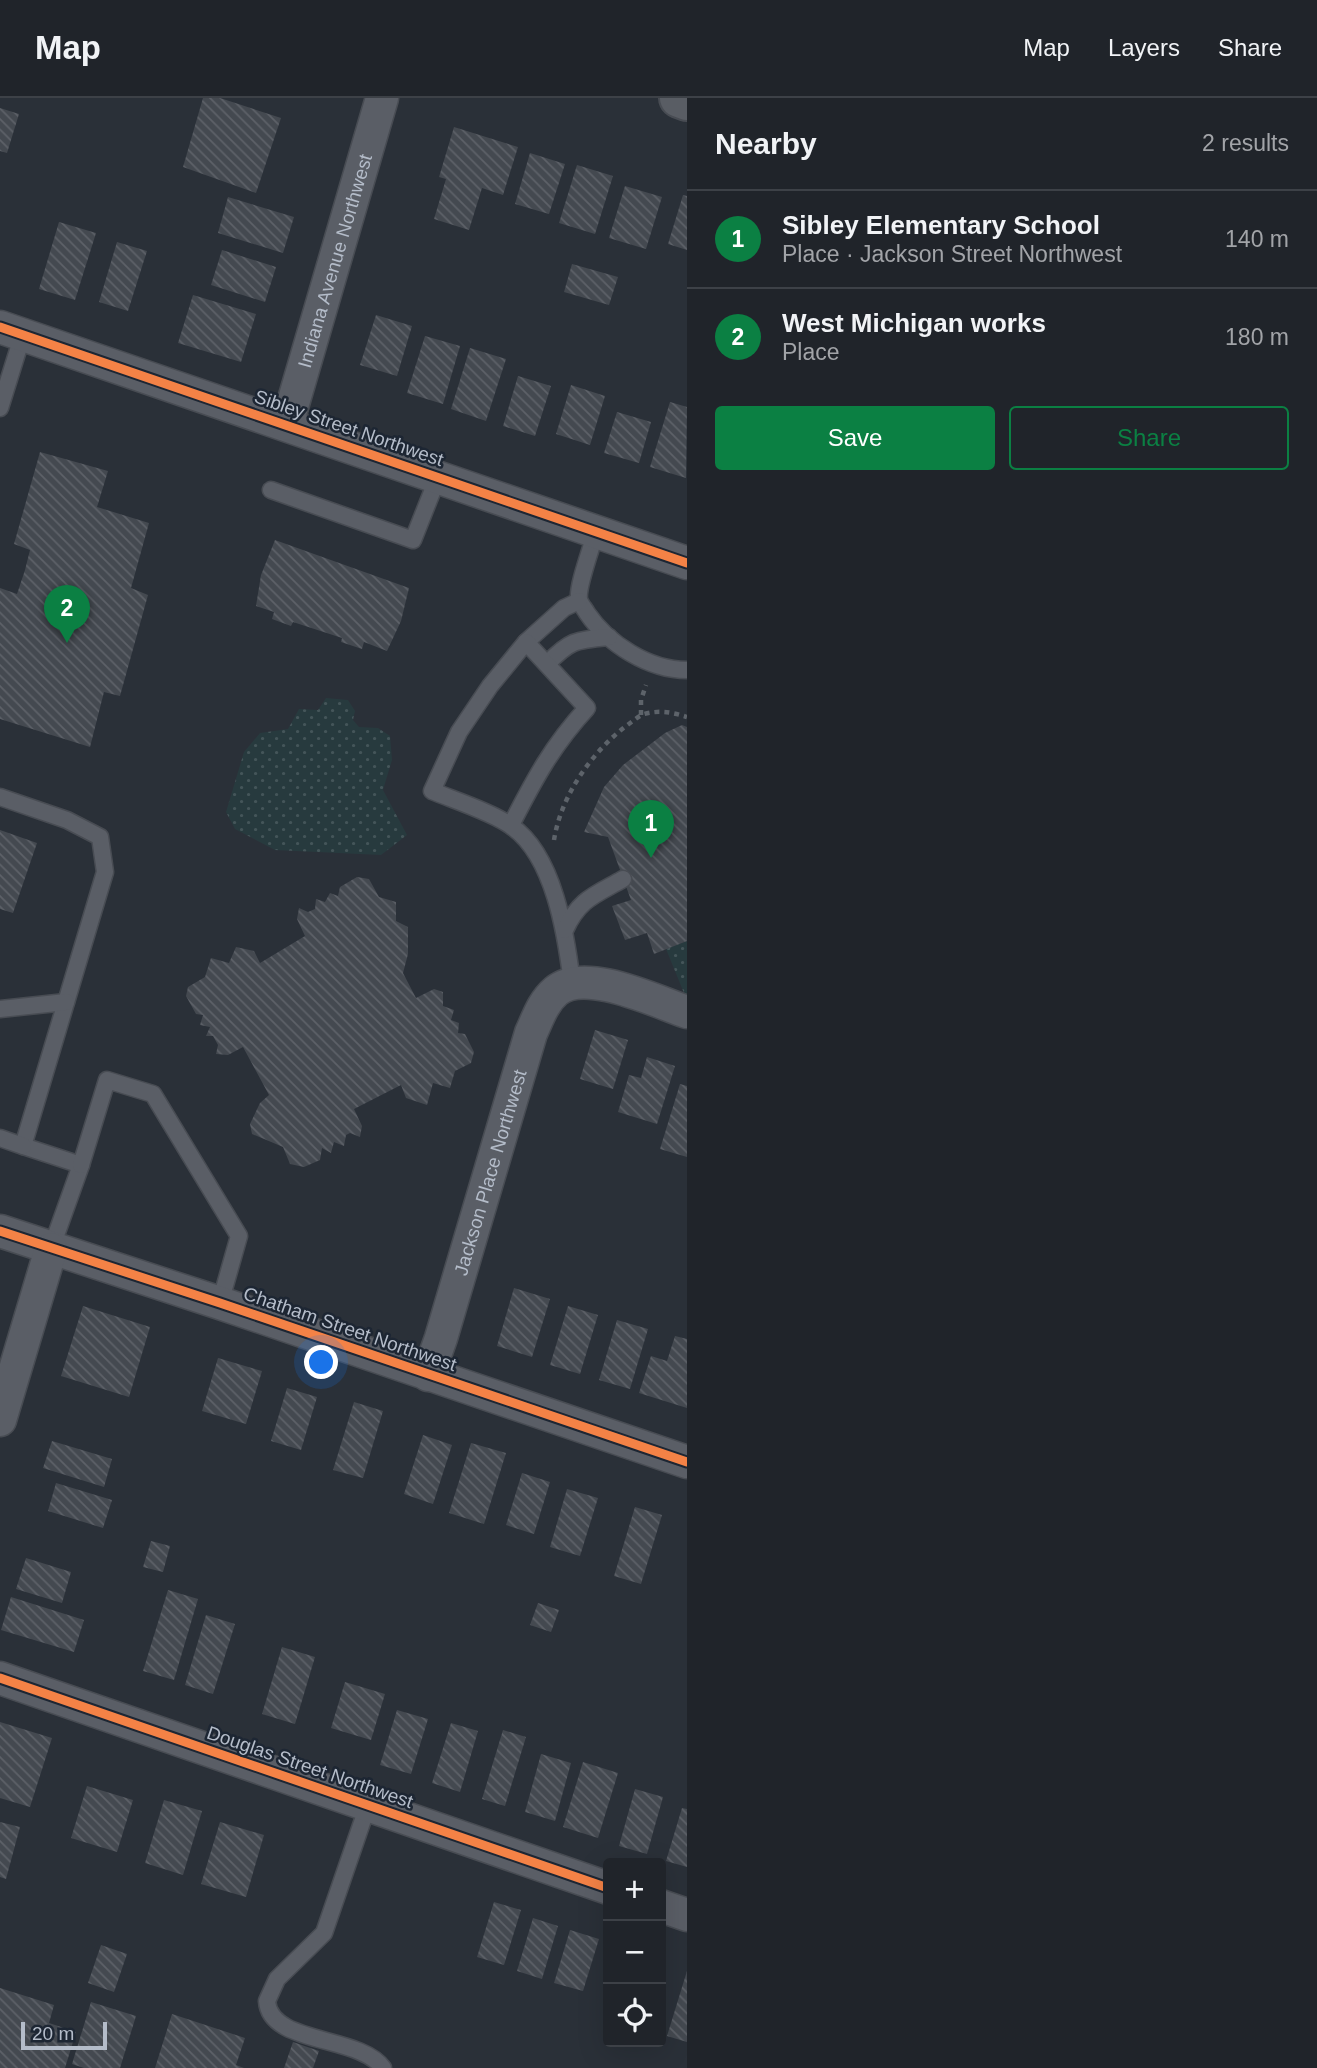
<!DOCTYPE html>
<meta charset="utf-8">
<style>
:root{--surface:#20242a;--page:#2d3036;--text:#f1f3f6;--muted:#a2a4a8;--line:#3d4147;--accent:#0b8043}
body{margin:0;font-family:Arial,sans-serif;background:var(--page);color:var(--text)}
.controls{position:absolute;right:21px;bottom:21px;display:grid;overflow:hidden;border-radius:7px;box-shadow:0 7px 28px #0002}
.controls button{width:63px;height:63px;display:grid;place-items:center;padding:0;border:0;border-bottom:2px solid var(--line);background:var(--surface);color:var(--text);font:35px sans-serif}
.scale{position:absolute;left:21px;bottom:18px;width:86px;box-sizing:border-box;padding-left:7px;border:4px solid #b4bcc9;border-top:0;font-size:19px;line-height:24px;white-space:nowrap;color:#b4bcc9;-webkit-text-stroke:5px #1d2633;paint-order:stroke}
.you{position:absolute;left:322px;top:1265px;width:24px;height:24px;margin:-18px;border:5px solid #fff;border-radius:50%;background:#1a73e8;box-shadow:0 0 0 10px #1a73e833}
.badge{display:grid;place-items:center;width:46px;height:46px;border-radius:50%;background:var(--accent);color:#fff;font-size:23px;font-weight:700}
.pin{position:absolute;translate:-50% -58px;filter:drop-shadow(0 2px 4px #0008)}
.pin::after{content:'';position:absolute;top:37px;width:24px;height:21px;background:inherit;clip-path:polygon(0 0,100% 0,50% 100%)}
.list{margin:0;padding:0;list-style:none}
h2{display:flex;justify-content:space-between;align-items:center;height:91px;margin:0;padding:0 28px;font-size:30px}
h2 small{font-size:23px;font-weight:400;color:var(--muted)}
.list li{display:grid;grid-template-columns:46px 1fr auto;gap:21px;align-items:center;box-sizing:border-box;height:98px;padding:0 28px;border-top:2px solid var(--line)}
.list b{display:block;font-size:26px;white-space:nowrap}
.list p{margin:0;font-size:23px;white-space:nowrap;color:var(--muted)}
.list em{font-size:23px;font-style:normal;color:var(--muted)}
.actions{display:flex;gap:14px;padding:21px 28px}
.actions a{flex:1;padding:16px 0;border:2px solid var(--accent);border-radius:7px;text-align:center;font-size:24px;color:var(--accent)}
.actions .main{background:var(--accent);color:#fff}
.icon{flex:none;width:38px;height:38px;fill:none;stroke:currentColor;stroke-width:2;stroke-linecap:round;stroke-linejoin:round}
.map{position:relative;flex:none;width:687px;height:1970px;overflow:hidden}
header{display:flex;align-items:center;gap:42px;box-sizing:border-box;height:98px;padding:0 35px;background:var(--surface);border-bottom:2px solid var(--line)}
header strong{font-size:33px}
nav{display:flex;gap:38px;margin-inline-start:auto;font-size:24px}
main{display:flex}
aside{flex:1;background:var(--surface)}
.map>svg:first-child{display:block}
</style>
<header>
<strong>Map</strong>
<nav><a>Map</a><a>Layers</a><a>Share</a></nav>
</header>
<main>
<div class="map">
<svg width="687" height="1970" viewBox="0 0 687 1970">
<defs>
<pattern id="park-dots" width="8" height="8" patternUnits="userSpaceOnUse" patternTransform="scale(1.75)"><rect width="8" height="8" fill="#273a3e"/><path d="M2 2h.1M6 6h.1" fill="none" stroke="#445559" stroke-width="1.8" stroke-linecap="round"/></pattern>
<pattern id="building-back-hatch" width="6" height="6" patternUnits="userSpaceOnUse" patternTransform="scale(1.75)"><rect width="6" height="6" fill="#444950"/><path d="M-1 5l2 2M0 0l6 6M5-1l2 2" fill="none" stroke="#5d6168"/></pattern>
</defs>
<rect width="100%" height="100%" fill="#2a3038"/>
<g fill="url(#park-dots)">
<polygon points="326,600 348,602 355,613 353,622 359,629 378,630 390,638 392,662 383,692 407,737 381,757 275,752 235,731 226,714 244,654 260,635 288,631 299,611 318,612"/>
<polygon points="687,843 687,896 684,895 666,851"/>
</g>
<g fill="url(#building-back-hatch)">
<polygon points="203,0 220,0 281,20 256,95 183,69"/>
<polygon points="0,10 19,16 7,55 0,53"/>
<polygon points="454,29 518,49 503,97 482,90 469,132 434,121 446,81 439,79"/>
<polygon points="530,55 565,66 549,116 515,106"/>
<polygon points="577,67 613,78 595,136 559,125"/>
<polygon points="625,88 662,99 646,151 609,140"/>
<polygon points="683,97 687,98 687,152 668,146"/>
<polygon points="228,99 294,119 283,155 218,135"/>
<polygon points="59,124 96,135 75,202 39,191"/>
<polygon points="117,144 147,153 128,213 99,204"/>
<polygon points="222,152 276,169 265,204 211,187"/>
<polygon points="572,166 618,179 609,207 564,194"/>
<polygon points="193,197 256,216 241,264 178,245"/>
<polygon points="376,217 412,228 397,278 360,267"/>
<polygon points="425,238 460,248 443,306 407,295"/>
<polygon points="470,250 506,261 486,323 451,311"/>
<polygon points="518,278 551,288 535,338 503,328"/>
<polygon points="571,287 605,298 590,347 556,336"/>
<polygon points="670,304 687,309 686,380 650,369"/>
<polygon points="617,314 651,324 639,365 604,355"/>
<polygon points="40,354 108,373 97,409 149,425 131,490 148,497 120,598 104,594 90,649 0,621 0,490 17,496 25,472 30,452 14,446"/>
<polygon points="275,442 409,490 401,523 387,553 364,544 362,551 341,544 342,540 293,524 291,528 272,521 274,514 256,508 261,477"/>
<polygon points="682,627 687,629 687,843 654,856 647,835 625,842 612,808 631,802 608,739 584,734 604,689 623,667 665,635"/>
<polygon points="0,732 37,745 13,815 0,811"/>
<polygon points="357,779 369,781 379,799 396,804 396,823 408,829 408,856 403,875 416,900 434,891 443,894 443,908 454,912 451,922 459,925 458,935 465,936 474,954 471,965 455,973 450,990 433,985 427,1007 406,1000 401,987 354,1011 362,1028 360,1039 350,1035 346,1037 344,1048 334,1044 331,1055 322,1050 320,1062 304,1069 290,1066 283,1049 252,1036 250,1026 260,1005 269,997 243,949 228,957 216,956 218,947 213,938 206,938 210,929 200,927 203,917 196,916 186,898 188,889 205,879 211,860 229,865 236,849 254,853 260,865 305,838 297,821 299,810 308,814 315,811 316,801 325,804 330,795 338,798 340,789"/>
<polygon points="595,932 628,942 613,991 580,981"/>
<polygon points="647,959 675,968 657,1026 618,1014 629,977 641,980"/>
<polygon points="680,986 687,988 687,1059 660,1051"/>
<polygon points="514,1190 550,1201 532,1259 497,1248"/>
<polygon points="83,1208 150,1229 129,1299 61,1278"/>
<polygon points="568,1208 598,1217 580,1276 550,1267"/>
<polygon points="617,1222 648,1231 630,1291 599,1282"/>
<polygon points="675,1238 687,1241 687,1310 639,1295 651,1258 667,1263"/>
<polygon points="218,1260 262,1273 246,1326 202,1313"/>
<polygon points="287,1290 317,1299 301,1352 271,1343"/>
<polygon points="354,1304 383,1313 363,1380 333,1372"/>
<polygon points="423,1337 452,1347 433,1406 404,1396"/>
<polygon points="52,1343 112,1361 104,1389 43,1370"/>
<polygon points="471,1345 506,1355 484,1426 449,1415"/>
<polygon points="522,1375 550,1384 534,1436 506,1427"/>
<polygon points="56,1385 112,1402 103,1430 48,1413"/>
<polygon points="567,1391 598,1400 580,1458 550,1449"/>
<polygon points="635,1409 662,1417 641,1486 614,1478"/>
<polygon points="151,1443 170,1448 163,1474 143,1469"/>
<polygon points="26,1460 71,1474 62,1505 16,1491"/>
<polygon points="168,1492 198,1501 174,1582 143,1573"/>
<polygon points="11,1499 84,1522 74,1554 1,1532"/>
<polygon points="538,1505 559,1512 551,1534 530,1527"/>
<polygon points="206,1517 235,1526 213,1596 185,1587"/>
<polygon points="282,1549 315,1559 295,1626 262,1616"/>
<polygon points="345,1584 385,1596 371,1642 331,1630"/>
<polygon points="397,1612 428,1621 411,1676 380,1667"/>
<polygon points="0,1624 52,1640 30,1709 0,1700"/>
<polygon points="451,1625 478,1633 460,1694 432,1685"/>
<polygon points="503,1632 526,1639 505,1708 482,1701"/>
<polygon points="541,1656 571,1665 555,1723 525,1714"/>
<polygon points="583,1664 618,1675 598,1740 563,1729"/>
<polygon points="87,1688 133,1702 117,1754 71,1740"/>
<polygon points="635,1691 663,1699 647,1756 619,1748"/>
<polygon points="164,1702 202,1713 183,1777 145,1765"/>
<polygon points="682,1710 687,1711 687,1769 666,1763"/>
<polygon points="0,1724 20,1729 6,1781 0,1779"/>
<polygon points="220,1724 264,1737 246,1799 201,1786"/>
<polygon points="494,1804 521,1812 504,1867 477,1859"/>
<polygon points="533,1820 558,1828 542,1881 517,1873"/>
<polygon points="570,1832 599,1841 583,1893 554,1885"/>
<polygon points="101,1847 127,1856 114,1894 88,1885"/>
<polygon points="687,1873 687,1944 667,1938"/>
<polygon points="0,1890 54,1907 49,1925 76,1934 65,1970 0,1970"/>
<polygon points="91,1904 136,1918 120,1970 84,1970 72,1966"/>
<polygon points="172,1916 245,1940 236,1967 244,1970 155,1970"/>
<polygon points="293,1944 319,1953 313,1970 284,1970"/>
</g>
<g fill="none" stroke-linecap="round" stroke-linejoin="round">
<defs>
<g id="service">
<polyline points="0,310 23,236"/>
<polyline points="271,392 413,442 438,379"/>
<path d="M 596,433 C 592,449 577,488 579,501 C 580,506 585,511 587,515 C 608,546 649,572 687,572"/>
<polyline points="526,544 564,510 579,503"/>
<path d="M 547,566 C 570,542 576,542 609,539"/>
<polyline points="0,699 67,722 100,739 105,774 23,1048 81,1067 51,1151"/>
<path d="M 511,727 C 534,682 552,648 587,610 L 526,544 L 490,588 L 459,634 L 432,693 C 454,702 494,715 511,728 C 554,757 566,836 572,885"/>
<path d="M 565,832 C 579,801 595,797 623,781"/>
<polyline points="0,911 66,904"/>
<polyline points="0,1040 23,1048"/>
<polyline points="81,1067 107,982 153,996 239,1138 220,1205"/>
<path d="M 368,1707 L 324,1835 L 277,1881 L 267,1903 C 270,1947 360,1937 383,1970"/>
</g>
<g id="minor">
<polyline points="0,229 687,465"/>
<path id="s1" d="M 287,326 L 382,0"/>
<polyline points="0,1133 220,1205 687,1364"/>
<path id="s2" d="M 428,1277 L 441,1240 L 531,935 C 538,920 543,904 556,893 C 585,869 655,903 687,914"/>
<polyline points="0,1322 51,1151"/>
<polyline points="0,1580 608,1790"/>
<polyline points="661,1808 687,1817"/>
</g>
<polyline id="secondary" points="679,0 687,3"/>
</defs>
<use href="#service" stroke="#484c53" stroke-width="19"/>
<use href="#minor" stroke="#484c53" stroke-width="35"/>
<use href="#secondary" stroke="#484c53" stroke-width="42"/>
<g stroke="#5d636a" stroke-width="4.5" stroke-dasharray="5 5" stroke-linecap="butt">
<polyline points="641,617 641,602 646,587"/>
<path d="M 554,742 C 561,698 591,655 626,628 C 632,624 637,619 644,616 C 659,612 672,614 687,619"/>
</g>
<use href="#service" stroke="#5a5e66" stroke-width="16"/>
<use href="#minor" stroke="#5a5e66" stroke-width="32"/>
<use href="#secondary" stroke="#595d64" stroke-width="38"/>
<defs>
<g id="cycleway">
<polyline points="0,229 687,465"/>
<polyline points="0,1133 220,1205 687,1364"/>
<polyline points="0,1580 608,1790"/>
</g>
</defs>
<use href="#cycleway" stroke="#1d2633" stroke-width="13"/>
<use href="#cycleway" stroke="#f48246" stroke-width="9"/>
</g>
<g text-anchor="middle" dominant-baseline="central" stroke-width="5" stroke-linejoin="round" paint-order="stroke">
<g font-size="19" fill="#b4bcc9" stroke="#1d2633">
<text stroke="none"><textPath href="#s1" startOffset="170">Indiana Avenue Northwest</textPath></text>
<text transform="translate(349 330) rotate(19)">Sibley Street Northwest</text>
<text stroke="none"><textPath href="#s2" startOffset="212">Jackson Place Northwest</textPath></text>
<text transform="translate(350 1231) rotate(19)">Chatham Street Northwest</text>
<text transform="translate(310 1669) rotate(19)">Douglas Street Northwest</text>
</g>
</g>
</svg>
<div class="controls">
<button>+</button>
<button>−</button>
<button><svg class="icon" aria-label="locate" viewBox="0 0 24 24"><circle cx="12" cy="12" r="6"/><path d="M12 2v4M12 18v4M2 12h4M18 12h4"/></svg></button>
</div>
<div class="scale">20 m</div>
<div class="you"></div>
<div class="pin badge" style="left:651px;top:760px">1</div>
<div class="pin badge" style="left:67px;top:545px">2</div>
</div>
<aside>
<h2>Nearby<small>2 results</small></h2>
<ul class="list">
<li><span class="badge">1</span><div><b>Sibley Elementary School</b><p>Place · Jackson Street Northwest</p></div><em>140 m</em></li>
<li><span class="badge">2</span><div><b>West Michigan works</b><p>Place</p></div><em>180 m</em></li>
</ul>
<div class="actions"><a class="main">Save</a><a>Share</a></div>
</aside>
</main>
